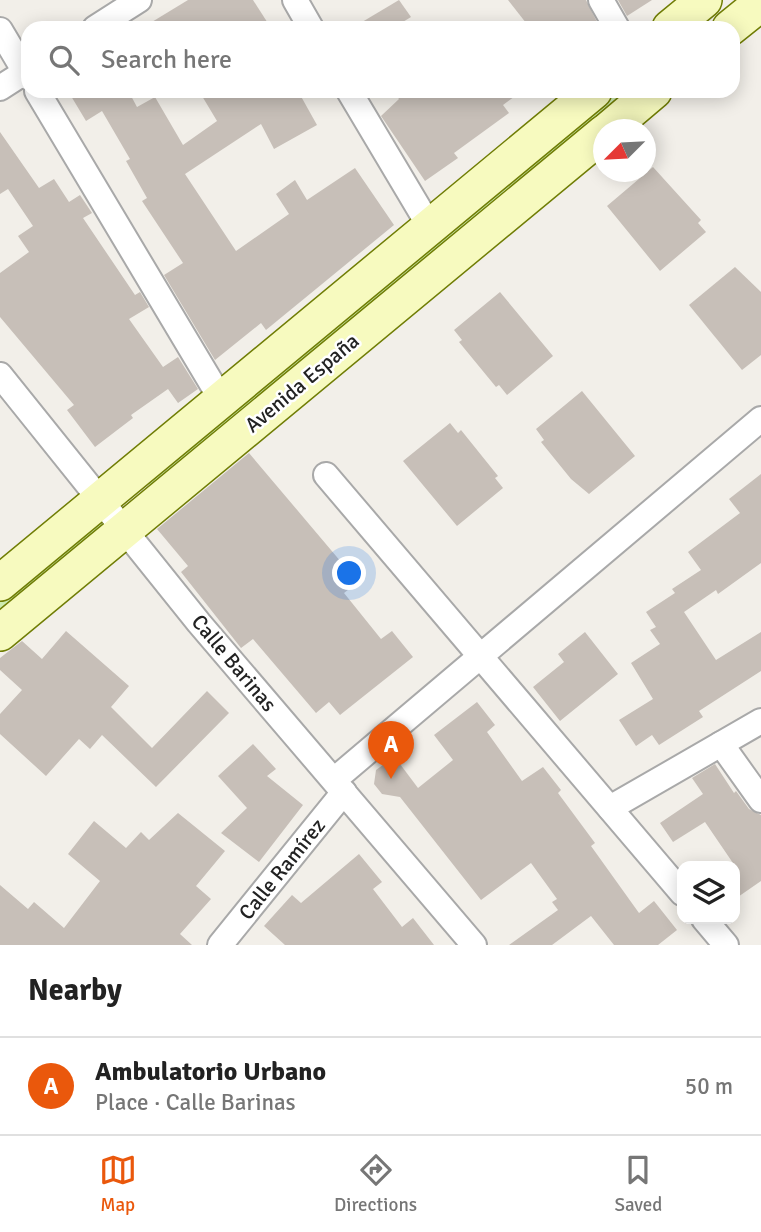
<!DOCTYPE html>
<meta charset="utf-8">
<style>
:root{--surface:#fff;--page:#f6f6f6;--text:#222;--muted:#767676;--line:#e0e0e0;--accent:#ea580c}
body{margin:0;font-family:Signika,sans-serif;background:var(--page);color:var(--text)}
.controls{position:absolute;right:21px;bottom:21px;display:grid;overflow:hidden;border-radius:14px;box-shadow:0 4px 18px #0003}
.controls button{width:63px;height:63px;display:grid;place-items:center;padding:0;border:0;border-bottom:2px solid var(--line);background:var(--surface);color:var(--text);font:35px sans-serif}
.compass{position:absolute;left:593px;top:119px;width:63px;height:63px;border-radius:50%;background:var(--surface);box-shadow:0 4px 18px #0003;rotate:246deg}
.you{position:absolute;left:350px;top:574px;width:24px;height:24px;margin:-18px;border:5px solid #fff;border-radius:50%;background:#1a73e8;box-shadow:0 0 0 10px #1a73e833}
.badge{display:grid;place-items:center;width:46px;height:46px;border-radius:50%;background:var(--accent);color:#fff;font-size:23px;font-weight:700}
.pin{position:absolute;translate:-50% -58px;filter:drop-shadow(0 2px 4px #0008)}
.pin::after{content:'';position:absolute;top:37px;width:24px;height:21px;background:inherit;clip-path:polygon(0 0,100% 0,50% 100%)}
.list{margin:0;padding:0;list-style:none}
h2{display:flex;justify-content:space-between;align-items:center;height:91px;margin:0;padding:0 28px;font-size:30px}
h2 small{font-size:23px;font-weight:400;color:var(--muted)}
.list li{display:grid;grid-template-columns:46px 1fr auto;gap:21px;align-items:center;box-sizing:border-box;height:98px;padding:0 28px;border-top:2px solid var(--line)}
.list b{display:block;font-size:26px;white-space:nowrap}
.list p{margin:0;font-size:23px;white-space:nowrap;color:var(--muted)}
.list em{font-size:23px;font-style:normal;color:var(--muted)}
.icon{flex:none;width:38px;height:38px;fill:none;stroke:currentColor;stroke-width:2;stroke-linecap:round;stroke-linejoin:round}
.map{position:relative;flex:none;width:761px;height:945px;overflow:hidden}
.search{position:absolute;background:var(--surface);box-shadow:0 4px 18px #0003;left:21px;right:21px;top:21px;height:77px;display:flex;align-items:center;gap:18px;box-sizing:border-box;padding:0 24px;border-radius:21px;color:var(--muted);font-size:26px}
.sheet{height:189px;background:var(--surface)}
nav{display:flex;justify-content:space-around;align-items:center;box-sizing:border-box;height:98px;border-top:2px solid var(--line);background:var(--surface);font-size:19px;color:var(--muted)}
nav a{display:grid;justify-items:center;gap:4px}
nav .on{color:var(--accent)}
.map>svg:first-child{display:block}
</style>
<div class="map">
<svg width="761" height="945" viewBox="0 0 761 945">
<rect width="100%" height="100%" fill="#f2efe9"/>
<g fill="#cdebb0">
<polygon points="612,91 636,91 151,487 148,483 150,474"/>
<polygon points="102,520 105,524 0,618 0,598"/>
</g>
<g fill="#c7bfb8">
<polygon points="188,0 253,0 271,28 142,28"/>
<polygon points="399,0 411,17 393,28 352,28"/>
<polygon points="508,0 586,0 600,28 530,28"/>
<polygon points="618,0 652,0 627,16"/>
<polygon points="68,91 135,91 130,94 137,107 155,97 183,145 217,121 199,91 298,91 317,125 274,149 261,124 185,174 236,251 289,214 276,194 295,180 307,200 355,168 394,225 266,330 261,323 215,360 164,275 183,263 142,201 147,198 126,161 130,159 102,111 86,121"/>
<polygon points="393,91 522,91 503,105 509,113 454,153 458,158 425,181 381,116 399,99"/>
<polygon points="0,132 39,188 54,179 69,202 80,195 92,213 83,218 135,295 140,292 149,307 129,319 163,367 178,357 198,389 178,403 168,389 131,415 133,418 95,447 67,410 74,405 0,317 0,273 29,252 18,236 33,226 8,189 0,194"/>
<polygon points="653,167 701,220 698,223 706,232 660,271 607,206"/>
<polygon points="735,267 761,292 761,355 742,370 689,305"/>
<polygon points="500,292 553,356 507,395 499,385 496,387 459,342 462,340 454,330"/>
<polygon points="582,391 635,456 589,494 571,479 541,442 544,440 536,429"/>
<polygon points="450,423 458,433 461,430 498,476 495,478 503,488 457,526 403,461"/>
<polygon points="249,453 358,582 344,593 381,639 392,631 413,657 340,715 329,702 316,713 253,639 241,648 181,572 188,566 157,529"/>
<polygon points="761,474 761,563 718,594 716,590 684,612 716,660 761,632 761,671 699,711 703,717 659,745 652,735 636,746 619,720 653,699 631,663 660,644 650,630 656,627 646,612 675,593 672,589 701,570 688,552 740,513 729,499"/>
<polygon points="66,631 129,686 111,707 152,748 207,691 229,713 156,787 102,735 90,749 79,739 46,776 0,734 0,714 22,690 0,670 0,658 22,641 42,659"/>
<polygon points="585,632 618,674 560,721 533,687 564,662 558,654"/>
<polygon points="477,702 495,725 487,732 522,781 543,767 561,790 558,793 595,843 591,846 639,913 654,901 677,930 658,945 614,945 591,916 552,945 509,945 558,910 552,902 557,899 531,863 481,900 400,797 382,794 374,784 376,770 387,762 400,764 418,788 453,760 434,735"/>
<polygon points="253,744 276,769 267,776 303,805 259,862 221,833 247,808 218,776"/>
<polygon points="715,764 734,793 736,791 749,809 761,815 761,881 735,899 735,866 705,822 673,842 660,823 703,794 692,778"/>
<polygon points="178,813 225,851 196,886 211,899 180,934 192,945 0,945 0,885 28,909 34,902 64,928 100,881 68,854 94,821 126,848 141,832 149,840"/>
<polygon points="359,854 382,882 373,889 402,927 413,918 434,945 285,945 264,926 292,895 301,903"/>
</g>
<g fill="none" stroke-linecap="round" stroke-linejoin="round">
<defs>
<g id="minor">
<polyline points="295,0 311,28"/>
<polyline points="601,0 617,28"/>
<polyline points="95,28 139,0"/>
<polyline points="0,30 28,77"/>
<polyline points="0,88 28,70"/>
<polyline points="37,91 221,399"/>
<polyline points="349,91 430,227"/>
<polyline points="0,375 199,623 474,945"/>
<polyline points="326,475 682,893"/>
<polyline points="721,744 761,800"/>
<polyline points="334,780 761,419"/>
<polyline points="610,808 761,721"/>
<polyline points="704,919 726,945"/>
<polyline points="220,945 344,792"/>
</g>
<g id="secondary">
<polyline points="670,28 704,0"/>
<polyline points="730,28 761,3"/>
<polyline points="608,130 654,91"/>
<polyline points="0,583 594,91"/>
<polyline points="0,633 604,133"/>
</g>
</defs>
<use href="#minor" stroke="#a9a9a9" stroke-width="28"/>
<use href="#secondary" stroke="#707d05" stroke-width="38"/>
<use href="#minor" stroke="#fff" stroke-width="24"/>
<use href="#secondary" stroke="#f7fabf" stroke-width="35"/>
</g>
<g text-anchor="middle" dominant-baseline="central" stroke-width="5" stroke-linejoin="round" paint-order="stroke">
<g font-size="21" fill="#222" stroke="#fff">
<text transform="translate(302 383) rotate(-40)">Avenida España</text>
<text transform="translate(234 663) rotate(50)">Calle Barinas</text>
<text transform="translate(282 869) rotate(-51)">Calle Ramírez</text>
</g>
</g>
</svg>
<div class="controls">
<button><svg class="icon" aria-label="layers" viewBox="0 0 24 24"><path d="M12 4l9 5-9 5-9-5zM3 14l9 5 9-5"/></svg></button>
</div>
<svg class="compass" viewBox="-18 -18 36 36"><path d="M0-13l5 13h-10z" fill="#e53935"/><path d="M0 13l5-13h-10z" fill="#767676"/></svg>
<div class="you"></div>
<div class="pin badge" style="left:391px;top:779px">A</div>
<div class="search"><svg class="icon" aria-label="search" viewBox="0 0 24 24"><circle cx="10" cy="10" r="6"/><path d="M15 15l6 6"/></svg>Search here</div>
</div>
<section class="sheet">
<h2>Nearby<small></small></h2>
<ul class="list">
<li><span class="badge">A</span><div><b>Ambulatorio Urbano</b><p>Place · Calle Barinas</p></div><em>50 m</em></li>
</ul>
</section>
<nav>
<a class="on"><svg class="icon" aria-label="map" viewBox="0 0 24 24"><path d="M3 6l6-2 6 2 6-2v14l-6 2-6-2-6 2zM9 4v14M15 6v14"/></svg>Map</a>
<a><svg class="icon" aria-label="directions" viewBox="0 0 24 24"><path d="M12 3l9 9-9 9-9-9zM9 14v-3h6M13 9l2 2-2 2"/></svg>Directions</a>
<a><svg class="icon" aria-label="saved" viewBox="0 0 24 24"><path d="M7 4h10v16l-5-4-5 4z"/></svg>Saved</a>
</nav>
